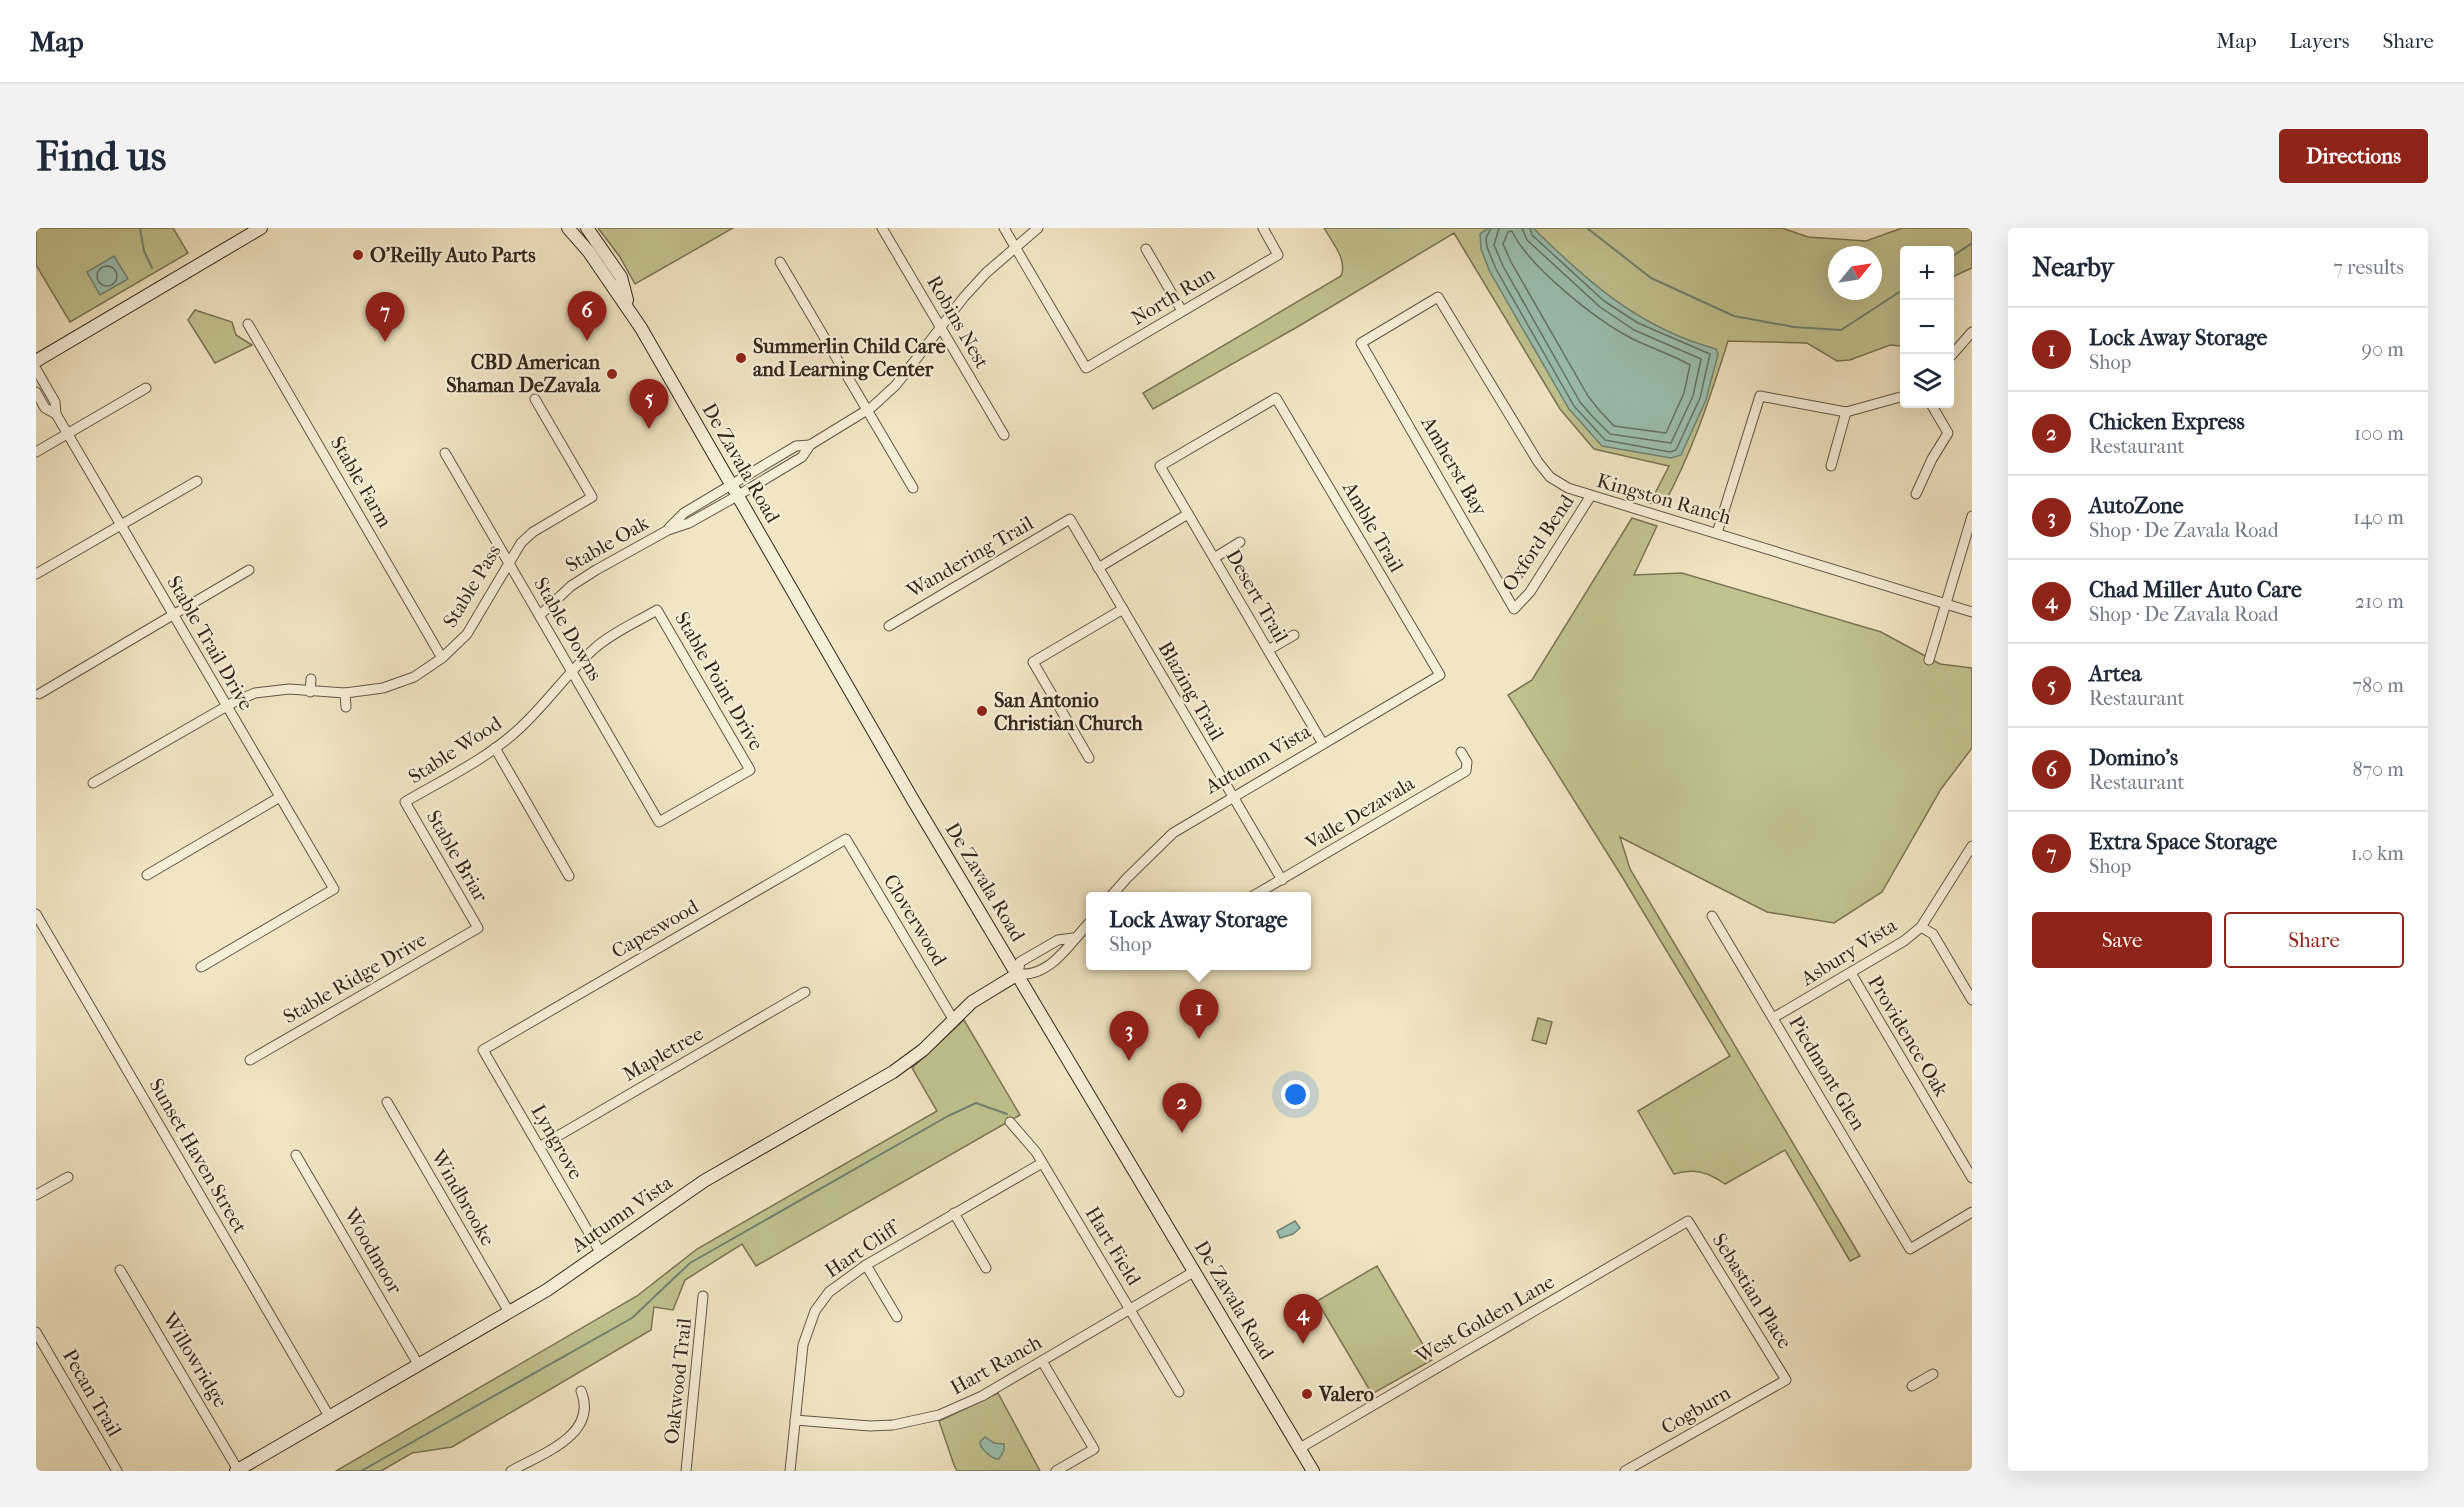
<!DOCTYPE html>
<meta charset="utf-8">
<style>
:root{--surface:#fff;--page:#f2f2f3;--text:#1f2937;--muted:#747a83;--line:#e0e1e3;--accent:#8f2418}
body{margin:0;font-family:"IM FELL French Canon",serif;background:var(--page);color:var(--text)}
.controls{position:absolute;right:18px;top:18px;display:grid;overflow:hidden;border-radius:6px;box-shadow:0 6px 24px #0002}
.controls button{width:54px;height:54px;display:grid;place-items:center;padding:0;border:0;border-bottom:2px solid var(--line);background:var(--surface);color:var(--text);font:30px sans-serif}
.compass{position:absolute;left:1792px;top:18px;width:54px;height:54px;border-radius:50%;background:var(--surface);box-shadow:0 6px 24px #0002;rotate:60deg}
.you{position:absolute;left:1260px;top:867px;width:21px;height:21px;margin:-15px;border:4px solid #fff;border-radius:50%;background:#1a73e8;box-shadow:0 0 0 9px #1a73e833}
.badge{display:grid;place-items:center;width:39px;height:39px;border-radius:50%;background:var(--accent);color:#fff;font-size:20px;font-weight:700}
.pin{position:absolute;translate:-50% -50px;filter:drop-shadow(0 2px 3px #0008)}
.pin::after{content:'';position:absolute;top:32px;width:21px;height:18px;background:inherit;clip-path:polygon(0 0,100% 0,50% 100%)}
.popup{position:absolute;left:1050px;top:664px;width:225px;height:78px;box-sizing:border-box;display:grid;place-content:center;border-radius:6px;background:var(--surface);filter:drop-shadow(0 2px 4px #0005);font-size:20px;white-space:nowrap;color:var(--muted)}
.popup b{font-size:22px;color:var(--text)}
.popup::after{content:'';position:absolute;left:50%;top:100%;margin-left:-12px;border:12px solid transparent;border-top-color:var(--surface)}
.list{margin:0;padding:0;list-style:none}
h2{display:flex;justify-content:space-between;align-items:center;height:78px;margin:0;padding:0 24px;font-size:26px}
h2 small{font-size:20px;font-weight:400;color:var(--muted)}
.list li{display:grid;grid-template-columns:39px 1fr auto;gap:18px;align-items:center;box-sizing:border-box;height:84px;padding:0 24px;border-top:2px solid var(--line)}
.list b{display:block;font-size:22px;white-space:nowrap}
.list p{margin:0;font-size:20px;white-space:nowrap;color:var(--muted)}
.list em{font-size:20px;font-style:normal;color:var(--muted)}
.actions{display:flex;gap:12px;padding:18px 24px}
.actions a{flex:1;padding:14px 0;border:2px solid var(--accent);border-radius:6px;text-align:center;font-size:21px;color:var(--accent)}
.actions .main{background:var(--accent);color:#fff}
.icon{flex:none;width:33px;height:33px;fill:none;stroke:currentColor;stroke-width:2;stroke-linecap:round;stroke-linejoin:round}
.map{position:relative;flex:none;width:1936px;height:1243px;overflow:hidden;border-radius:6px}
header{display:flex;align-items:center;gap:36px;box-sizing:border-box;height:84px;padding:0 30px;background:var(--surface);border-bottom:2px solid var(--line)}
header strong{font-size:28px}
nav{display:flex;gap:33px;margin-inline-start:auto;font-size:21px}
.intro{display:flex;align-items:center;justify-content:space-between;box-sizing:border-box;height:144px;padding:0 36px}
h1{margin:0;font-size:42px}
.button{padding:15px 27px;border-radius:6px;background:var(--accent);color:#fff;font-size:21px;font-weight:700}
main{display:flex;gap:36px;padding:0 36px}
aside{flex:1;background:var(--surface);border-radius:6px;box-shadow:0 6px 24px #0002}
.map>svg:first-child{display:block}
</style>
<header>
<strong>Map</strong>
<nav><a>Map</a><a>Layers</a><a>Share</a></nav>
</header>
<div class="intro"><h1>Find us</h1><a class="button">Directions</a></div>
<main>
<div class="map">
<svg width="1936" height="1243" viewBox="0 0 1936 1243">
<rect width="100%" height="100%" fill="#f1e6c3"/>
<filter id="stains"><feTurbulence type="fractalNoise" baseFrequency=".00333" numOctaves="4"/><feColorMatrix values="0 0 0 0 .2 0 0 0 0 .09 0 0 0 0 .02 0 0 0 .5 -.17"/></filter>
<radialGradient id="worn" r=".72"><stop offset=".6" stop-color="#630" stop-opacity="0"/><stop offset="1" stop-color="#630" stop-opacity=".3"/></radialGradient>
<g fill="#c1c38f" stroke="#7a7456" stroke-width="1.5" fill-rule="evenodd">
<polygon points="0,0 137,0 152,25 34,94 0,37"/>
<polygon points="562,0 697,0 599,56 584,29"/>
<path d="M 1288,0 L 1746,0 L 1772,9 L 1830,13 L 1866,0 L 1936,0 L 1936,40 L 1914,50 L 1914,22 L 1868,22 L 1868,115 L 1865,118 L 1854,117 L 1814,132 L 1801,133 L 1771,115 L 1692,113 C 1674,170 1656,225 1627,278 L 1614,275 L 1633,238 L 1558,221 L 1524,181 L 1418,5 L 1263,98 L 1117,181 L 1107,165 L 1305,48 C 1312,32 1296,14 1288,0 ZM 1801,27 L 1837,27 L 1837,63 L 1801,63 Z"/>
<polygon points="159,82 196,94 200,107 216,117 179,135 152,92"/>
<path d="M 1596,290 L 1621,298 L 1598,347 L 1646,345 L 1845,404 L 1904,436 L 1936,440 L 1936,520 L 1905,561 L 1846,664 L 1798,695 L 1731,684 L 1584,609 L 1594,641 L 1824,1028 L 1814,1033 L 1749,922 L 1689,956 C 1672,944 1658,940 1638,946 L 1602,883 L 1694,828 L 1585,647 L 1472,467 L 1496,452 Z"/>
<polygon points="1502,790 1516,794 1510,816 1496,812"/>
<polygon points="928,792 984,887 720,1038 706,1016 649,1052 637,1082 618,1079 615,1102 416,1219 376,1225 345,1243 300,1243 601,1068 661,1021 901,883 876,840"/>
<polygon points="1341,1038 1396,1132 1336,1166 1281,1073"/>
<polygon points="962,1165 1004,1243 921,1243 918,1237 903,1193"/>
</g>
<g fill="#9bc0af" stroke="#718274" stroke-width="1.5">
<path d="M 1453,0 L 1497,0 C 1552,54 1603,100 1680,121 L 1682,126 L 1670,172 L 1645,227 L 1635,230 L 1566,218 L 1533,181 L 1454,44 L 1445,21 L 1444,6 Z"/>
<polygon points="78,28 92,51 64,67 51,44"/>
<polygon points="1259,993 1264,1000 1257,1006 1244,1010 1241,1003"/>
<path d="M 949,1209 L 958,1215 L 968,1216 L 968,1222 L 963,1231 C 957,1232 944,1221 944,1214 Z"/>
</g>
<g fill="none" stroke-linecap="round" stroke-linejoin="round">
<g stroke="#667366" stroke-width="1.5">
<polyline points="1455,0 1450,10 1451,19 1460,41 1538,178 1569,212 1634,224 1640,222 1664,170 1674,126 1602,95 1568,73 1496,7 1494,0"/>
<polyline points="1463,0 1458,17 1467,38 1544,174 1556,188 1574,206 1635,215 1657,168 1665,131 1598,102 1564,79 1491,12 1486,0"/>
<path d="M 1476,3 C 1492,38 1560,92 1595,110 C 1614,120 1635,126 1654,137 L 1648,165 L 1630,205 L 1578,198 L 1563,182 L 1552,168 L 1475,34 L 1467,16 L 1472,4 Z"/>
<circle cx="71" cy="48" r="10"/>
</g>
<g stroke="#718274" stroke-width="2">
<polyline points="104,0 108,23 116,40"/>
<polyline points="1345,0 1361,0"/>
<polyline points="1551,0 1615,50 1698,88 1758,99 1805,102 1868,61"/>
<polyline points="1914,30 1936,15"/>
<polyline points="325,1243 596,1090 654,1035 912,888 940,875 971,886"/>
</g>
<defs>
<g id="street">
<polyline points="846,0 968,207"/>
<polyline points="968,0 1050,140 1242,27 1227,0"/>
<polyline points="1110,21 1146,83"/>
<polyline points="744,34 877,260"/>
<polyline points="212,96 406,430"/>
<polyline points="1914,129 1936,104"/>
<polyline points="0,141 19,174 20,186 298,661 165,739"/>
<polyline points="0,164 9,180 20,186"/>
<polyline points="0,224 110,160"/>
<polyline points="1795,238 1810,184"/>
<polyline points="1880,266 1896,231 1912,205 1895,176"/>
<polyline points="1554,269 1494,364 1478,381 1325,115 1402,69 1502,234 1514,249 1532,260 1936,384"/>
<polyline points="633,300 648,285 760,218 774,217"/>
<polyline points="1681,305 1724,168 1810,184 1868,168"/>
<polyline points="1178,330 1204,314"/>
<polyline points="1062,340 1152,286"/>
<polyline points="0,346 161,253"/>
<polyline points="504,387 535,358 560,342 632,302 653,295 701,268 766,229 774,217 836,179 860,157 928,69 950,45 1002,0"/>
<polyline points="853,398 1034,291 1246,652"/>
<polyline points="1232,422 1258,407"/>
<polyline points="1893,432 1936,288"/>
<polyline points="274,464 275,451"/>
<polyline points="309,465 310,479"/>
<polyline points="3,466 213,342"/>
<polyline points="459,520 533,648"/>
<polyline points="1053,530 997,434 1087,381"/>
<polyline points="57,555 198,474 219,465 253,461 309,465 347,460 378,449 406,430 431,406 485,315 497,304 556,269 499,171"/>
<polyline points="111,647 244,569"/>
<polyline points="1075,668 1091,650 1137,605 1404,447 1240,170 1124,238 1287,516"/>
<polyline points="1217,668 1430,543 1431,534 1425,524"/>
<polyline points="0,686 293,1188"/>
<polyline points="1676,688 1874,1021 1936,984"/>
<polyline points="1885,699 1897,706 1936,772"/>
<path d="M 1037,710 L 1022,712 L 984,734 L 982,746 C 1015,750 1035,713 1055,693"/>
<polyline points="1815,745 1936,950"/>
<polyline points="1737,790 1868,713 1885,699 1936,618"/>
<path d="M 214,832 L 442,700 L 369,574 C 408,551 451,531 484,500 C 511,475 532,444 559,420 C 577,404 601,394 621,382 L 714,542 L 623,594 L 409,225"/>
<polyline points="351,874 473,1084"/>
<polyline points="974,894 1000,924 1143,1164"/>
<polyline points="503,919 769,764"/>
<polyline points="260,927 382,1136"/>
<polyline points="0,967 32,949"/>
<polyline points="918,985 950,1040"/>
<polyline points="564,1024 447,822 810,611 917,791"/>
<polyline points="830,1037 861,1089"/>
<polyline points="84,1042 202,1242"/>
<polyline points="0,1104 81,1243"/>
<polyline points="1006,1133 1058,1221 1020,1243"/>
<polyline points="1876,1158 1897,1146"/>
<polyline points="759,1192 834,1198 857,1197 903,1187 946,1168 1159,1043"/>
<polyline points="1264,1220 1652,993 1750,1152 1589,1243"/>
<path d="M 475,1243 C 505,1226 563,1207 545,1163"/>
<polyline points="650,1243 667,1068"/>
<polyline points="754,1243 767,1117 779,1083 793,1064 830,1037 1006,935"/>
</g>
<g id="secondary">
<polyline points="532,0 553,24 605,100 877,572 1277,1243"/>
<polyline points="551,0 585,49 591,72"/>
<polyline points="0,133 225,0"/>
<polyline points="200,1243 511,1062 668,953 857,844 887,822 936,774 982,746"/>
</g>
</defs>
<use href="#street" stroke="#625646" stroke-width="11"/>
<use href="#secondary" stroke="#32261c" stroke-width="14"/>
<use href="#street" stroke="#f6efd8" stroke-width="9"/>
<use href="#secondary" stroke="#f6efd8" stroke-width="12"/>
</g>
<g fill="#8f2418" stroke="#f6efd8" stroke-width="2">
<circle cx="322" cy="27" r="6"/>
<circle cx="705" cy="130" r="6"/>
<circle cx="576" cy="146" r="6"/>
<circle cx="946" cy="483" r="6"/>
<circle cx="1271" cy="1166" r="6"/>
</g>
<g text-anchor="middle" dominant-baseline="central" stroke-width="4.5" stroke-linejoin="round" paint-order="stroke">
<g font-size="20" font-weight="bold" fill="#32261c" stroke="#f6efd8" text-anchor="start">
<text x="334" y="27">O'Reilly Auto Parts</text>
<text x="717" y="118">Summerlin Child Care<tspan x="717" dy="23">and Learning Center</tspan></text>
<text x="564" y="134" text-anchor="end">CBD American<tspan x="564" dy="23">Shaman DeZavala</tspan></text>
<text x="958" y="472">San Antonio<tspan x="958" dy="23">Christian Church</tspan></text>
<text x="1283" y="1166">Valero</text>
</g>
<g font-size="20" fill="#32261c" stroke="#f6efd8">
<text transform="translate(1137 68) rotate(-31)">North Run</text>
<text transform="translate(922 94) rotate(60)">Robins Nest</text>
<text transform="translate(705 235) rotate(60)">De Zavala Road</text>
<text transform="translate(1418 238) rotate(60)">Amherst Bay</text>
<text transform="translate(325 254) rotate(60)">Stable Farm</text>
<text transform="translate(1628 271) rotate(16)">Kingston Ranch</text>
<text transform="translate(1337 299) rotate(60)">Amble Trail</text>
<text transform="translate(1502 315) rotate(-56)">Oxford Bend</text>
<text transform="translate(571 316) rotate(-30)">Stable Oak</text>
<text transform="translate(934 329) rotate(-30)">Wandering Trail</text>
<text transform="translate(436 358) rotate(-59)">Stable Pass</text>
<text transform="translate(1221 368) rotate(60)">Desert Trail</text>
<text transform="translate(532 401) rotate(60)">Stable Downs</text>
<text transform="translate(174 415) rotate(60)">Stable Trail Drive</text>
<text transform="translate(683 453) rotate(60)">Stable Point Drive</text>
<text transform="translate(1155 463) rotate(60)">Blazing Trail</text>
<text transform="translate(419 522) rotate(-33)">Stable Wood</text>
<text transform="translate(1222 531) rotate(-30)">Autumn Vista</text>
<text transform="translate(1324 585) rotate(-31)">Valle Dezavala</text>
<text transform="translate(421 628) rotate(60)">Stable Briar</text>
<text transform="translate(949 654) rotate(59)">De Zavala Road</text>
<text transform="translate(879 692) rotate(59)">Cloverwood</text>
<text transform="translate(619 701) rotate(-30)">Capeswood</text>
<text transform="translate(1813 724) rotate(-32)">Asbury Vista</text>
<text transform="translate(319 750) rotate(-30)">Stable Ridge Drive</text>
<text transform="translate(1872 808) rotate(59)">Providence Oak</text>
<text transform="translate(627 826) rotate(-30)">Mapletree</text>
<text transform="translate(1791 845) rotate(59)">Piedmont Glen</text>
<text transform="translate(521 914) rotate(60)">Lyngrove</text>
<text transform="translate(162 928) rotate(60)">Sunset Haven Street</text>
<text transform="translate(427 970) rotate(60)">Windbrooke</text>
<text transform="translate(586 986) rotate(-35)">Autumn Vista</text>
<text transform="translate(1077 1018) rotate(59)">Hart Field</text>
<text transform="translate(825 1022) rotate(-34)">Hart Cliff</text>
<text transform="translate(337 1023) rotate(60)">Woodmoor</text>
<text transform="translate(1716 1063) rotate(58)">Sebastian Place</text>
<text transform="translate(1198 1072) rotate(59)">De Zavala Road</text>
<text transform="translate(1449 1091) rotate(-30)">West Golden Lane</text>
<text transform="translate(159 1132) rotate(59)">Willowridge</text>
<text transform="translate(960 1137) rotate(-29)">Hart Ranch</text>
<text transform="translate(642 1153) rotate(-84)">Oakwood Trail</text>
<text transform="translate(56 1165) rotate(60)">Pecan Trail</text>
<text transform="translate(1660 1182) rotate(-30)">Cogburn</text>
</g>
</g>
<rect width="100%" height="100%" filter="url(#stains)"/>
<rect width="100%" height="100%" fill="url(#worn)"/>
</svg>
<div class="controls">
<button>+</button>
<button>−</button>
<button><svg class="icon" aria-label="layers" viewBox="0 0 24 24"><path d="M12 4l9 5-9 5-9-5zM3 14l9 5 9-5"/></svg></button>
</div>
<svg class="compass" viewBox="-18 -18 36 36"><path d="M0-13l5 13h-10z" fill="#e53935"/><path d="M0 13l5-13h-10z" fill="#747a83"/></svg>
<div class="you"></div>
<div class="pin badge" style="left:1163px;top:811px">1</div>
<div class="popup"><b>Lock Away Storage</b>Shop</div>
<div class="pin badge" style="left:1146px;top:905px">2</div>
<div class="pin badge" style="left:1093px;top:833px">3</div>
<div class="pin badge" style="left:1267px;top:1116px">4</div>
<div class="pin badge" style="left:613px;top:201px">5</div>
<div class="pin badge" style="left:551px;top:113px">6</div>
<div class="pin badge" style="left:349px;top:114px">7</div>
</div>
<aside>
<h2>Nearby<small>7 results</small></h2>
<ul class="list">
<li><span class="badge">1</span><div><b>Lock Away Storage</b><p>Shop</p></div><em>90 m</em></li>
<li><span class="badge">2</span><div><b>Chicken Express</b><p>Restaurant</p></div><em>100 m</em></li>
<li><span class="badge">3</span><div><b>AutoZone</b><p>Shop · De Zavala Road</p></div><em>140 m</em></li>
<li><span class="badge">4</span><div><b>Chad Miller Auto Care</b><p>Shop · De Zavala Road</p></div><em>210 m</em></li>
<li><span class="badge">5</span><div><b>Artea</b><p>Restaurant</p></div><em>780 m</em></li>
<li><span class="badge">6</span><div><b>Domino's</b><p>Restaurant</p></div><em>870 m</em></li>
<li><span class="badge">7</span><div><b>Extra Space Storage</b><p>Shop</p></div><em>1.0 km</em></li>
</ul>
<div class="actions"><a class="main">Save</a><a>Share</a></div>
</aside>
</main>
